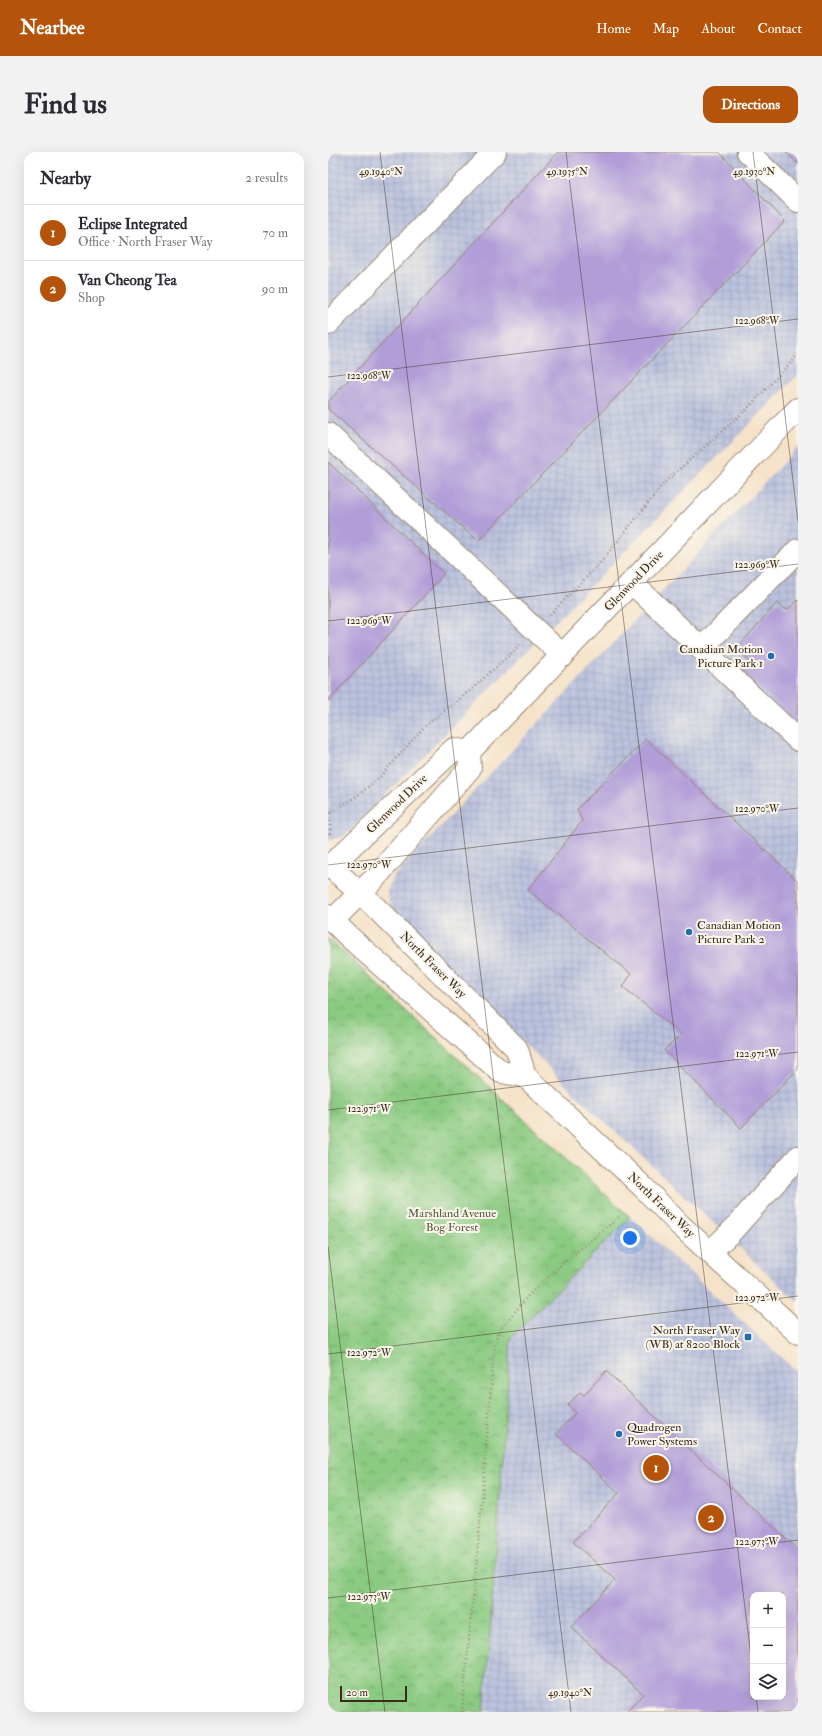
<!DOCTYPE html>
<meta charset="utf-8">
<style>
:root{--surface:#fff;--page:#f2f2f3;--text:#2b2b33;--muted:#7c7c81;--line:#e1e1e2;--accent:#b45309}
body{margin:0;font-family:"IM FELL Double Pica",serif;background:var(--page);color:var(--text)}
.controls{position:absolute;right:12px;bottom:12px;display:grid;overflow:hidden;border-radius:8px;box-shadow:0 4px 16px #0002}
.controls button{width:36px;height:36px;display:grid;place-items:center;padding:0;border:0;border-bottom:1px solid var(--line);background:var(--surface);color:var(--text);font:20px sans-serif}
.scale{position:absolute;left:12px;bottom:10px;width:67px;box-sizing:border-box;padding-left:4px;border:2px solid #3b2a1e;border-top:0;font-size:11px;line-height:14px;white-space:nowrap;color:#3b2a1e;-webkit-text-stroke:3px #fbf7ec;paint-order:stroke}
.you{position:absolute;left:302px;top:1086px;width:14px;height:14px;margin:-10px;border:3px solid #fff;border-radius:50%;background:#1a73e8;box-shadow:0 0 0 6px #1a73e833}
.badge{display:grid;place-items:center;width:26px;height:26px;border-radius:50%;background:var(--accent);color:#fff;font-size:13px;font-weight:700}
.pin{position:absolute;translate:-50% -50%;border:2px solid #fff;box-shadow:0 1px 4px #0006}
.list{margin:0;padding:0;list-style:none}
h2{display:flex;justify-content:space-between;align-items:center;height:52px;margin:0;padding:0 16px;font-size:17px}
h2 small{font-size:13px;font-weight:400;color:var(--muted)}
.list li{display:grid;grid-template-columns:26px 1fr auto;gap:12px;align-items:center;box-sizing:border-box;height:56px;padding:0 16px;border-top:1px solid var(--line)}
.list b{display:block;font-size:15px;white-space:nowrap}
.list p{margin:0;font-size:13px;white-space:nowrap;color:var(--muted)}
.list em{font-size:13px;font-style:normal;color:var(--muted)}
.icon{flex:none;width:22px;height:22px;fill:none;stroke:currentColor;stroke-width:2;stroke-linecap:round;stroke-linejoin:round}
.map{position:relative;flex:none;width:470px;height:1560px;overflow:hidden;border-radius:12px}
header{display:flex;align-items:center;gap:24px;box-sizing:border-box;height:56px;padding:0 20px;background:var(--accent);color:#fff}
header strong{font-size:19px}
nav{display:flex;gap:22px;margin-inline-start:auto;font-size:14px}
.intro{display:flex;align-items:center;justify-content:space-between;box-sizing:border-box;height:96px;padding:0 24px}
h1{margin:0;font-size:28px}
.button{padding:10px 18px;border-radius:12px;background:var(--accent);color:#fff;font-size:14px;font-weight:700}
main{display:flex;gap:24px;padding:0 24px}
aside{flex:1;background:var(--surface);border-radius:12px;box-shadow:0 4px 16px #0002}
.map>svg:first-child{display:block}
</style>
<header>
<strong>Nearbee</strong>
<nav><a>Home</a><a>Map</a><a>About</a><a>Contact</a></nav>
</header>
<div class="intro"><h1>Find us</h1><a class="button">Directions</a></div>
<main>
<aside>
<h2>Nearby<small>2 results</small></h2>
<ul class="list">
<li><span class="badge">1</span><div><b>Eclipse Integrated</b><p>Office · North Fraser Way</p></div><em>70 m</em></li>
<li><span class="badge">2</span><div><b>Van Cheong Tea</b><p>Shop</p></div><em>90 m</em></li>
</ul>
</aside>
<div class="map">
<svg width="470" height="1560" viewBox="0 0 470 1560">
<defs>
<pattern id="industrial-grid" width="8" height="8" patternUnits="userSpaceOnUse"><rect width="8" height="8" fill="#bcc3de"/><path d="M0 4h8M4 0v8" fill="none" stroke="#a2a8be"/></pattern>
<pattern id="park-crowns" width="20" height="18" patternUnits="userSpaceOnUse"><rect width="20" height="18" fill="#8aca81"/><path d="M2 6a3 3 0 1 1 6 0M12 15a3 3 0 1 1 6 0" fill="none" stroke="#72a469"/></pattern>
</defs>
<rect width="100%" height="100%" fill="#fbf7ec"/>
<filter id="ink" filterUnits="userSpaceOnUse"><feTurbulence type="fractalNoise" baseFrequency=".025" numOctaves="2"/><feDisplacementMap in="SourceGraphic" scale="8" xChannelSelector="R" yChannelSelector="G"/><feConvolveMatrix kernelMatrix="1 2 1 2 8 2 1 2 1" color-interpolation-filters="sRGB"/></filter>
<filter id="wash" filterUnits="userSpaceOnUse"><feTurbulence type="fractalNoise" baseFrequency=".012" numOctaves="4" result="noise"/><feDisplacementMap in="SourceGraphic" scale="16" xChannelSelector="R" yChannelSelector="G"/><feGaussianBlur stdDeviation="0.9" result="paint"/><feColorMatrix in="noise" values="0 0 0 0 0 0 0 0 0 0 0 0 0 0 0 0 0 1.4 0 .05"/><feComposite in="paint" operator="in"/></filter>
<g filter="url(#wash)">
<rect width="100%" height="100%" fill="#f5e2c8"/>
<g fill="url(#industrial-grid)" fill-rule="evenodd">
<polygon points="0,0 470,0 470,223 23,678 16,684 2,688 0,688"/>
<polygon points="470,295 470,1150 247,942 69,763 64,757 59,740 65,725"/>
<path d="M 302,1065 L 470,1221 L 470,1560 L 156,1560 L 183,1185 ZM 425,1443 L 455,1443 L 455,1545 L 425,1545 Z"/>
</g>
<polygon fill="url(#park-crowns)" stroke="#627a50" points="0,786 302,1065 183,1185 156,1560 0,1560"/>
<g id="blocks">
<g fill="#b19ed8" fill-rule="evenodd">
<polygon points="230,0 391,0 457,69 150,389 0,257 0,250"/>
<polygon points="458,0 470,0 470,12"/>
<polygon points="0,310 116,422 0,549"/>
<polygon points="470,448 470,572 414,520 423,511 409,496 449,451 459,458"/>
<polygon points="318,587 470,729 470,917 413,976 336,898 354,883 295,835 303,822 200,738 254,669 249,657"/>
<path d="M 278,1219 L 470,1398 L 470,1560 L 299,1560 L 315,1542 L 243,1475 L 287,1428 L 245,1390 L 291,1341 L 228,1282 L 247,1261 L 240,1253 L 252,1240 L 256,1243 ZM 425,1443 L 455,1443 L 455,1545 L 425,1545 Z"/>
</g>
</g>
</g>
<g filter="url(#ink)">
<use href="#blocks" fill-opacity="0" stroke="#988673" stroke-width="1"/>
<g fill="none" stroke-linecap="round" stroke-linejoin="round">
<defs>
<g id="minor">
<polyline points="420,0 470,49"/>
<polyline points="0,172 167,0"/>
<polyline points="0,282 235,504"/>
<polyline points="304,431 470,588"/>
<polyline points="373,497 470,398"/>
<polyline points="141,600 470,257"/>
<polyline points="0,712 47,755 189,897 197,924 315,1035 352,1073 470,1181"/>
<polyline points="0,716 126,597 141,600"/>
<polyline points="0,764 20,784 173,920 197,924"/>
<polyline points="4,769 46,727 142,616 141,600"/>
<polyline points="383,1099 403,1080 470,1005"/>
</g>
</defs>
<use href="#minor" stroke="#988673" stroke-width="24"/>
<g stroke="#988673" stroke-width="2.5" stroke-dasharray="1 3" stroke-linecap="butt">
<polyline points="222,463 273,410 337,330 418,258 470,203"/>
<polyline points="0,660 2,661 29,644 51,626 97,574 143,538 192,493"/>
<polyline points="2,682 2,661"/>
<polyline points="134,1560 152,1372 166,1198 170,1180 201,1143 233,1113 291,1065"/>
</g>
<use href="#minor" stroke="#fff" stroke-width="22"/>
</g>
</g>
<path fill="none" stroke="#3b2a1e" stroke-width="1" stroke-opacity="0.45" d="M 52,0 L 243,1560M 238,0 L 425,1521M 425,0 L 470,370M 0,225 L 470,167M 0,469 L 470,412M 0,713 L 470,656M 0,958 L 470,900M 0,1094 L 57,1560M 0,1202 L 470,1144M 0,1446 L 470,1388M 428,1545 L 430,1560"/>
<g fill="#1f6fb2" stroke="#fbf7ec" stroke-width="1.5">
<circle cx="443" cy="504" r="4"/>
<circle cx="361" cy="780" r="4"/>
<rect x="416" y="1181" width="8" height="8" rx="2"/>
<circle cx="291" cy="1282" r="4"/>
</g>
<g text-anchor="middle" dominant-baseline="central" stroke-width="4" stroke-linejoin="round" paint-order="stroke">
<g font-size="12" fill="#3b2a1e" stroke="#fbf7ec">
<text transform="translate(306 429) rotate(-46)">Glenwood Drive</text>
<text transform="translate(69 652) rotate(-44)">Glenwood Drive</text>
<text transform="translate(105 813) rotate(45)">North Fraser Way</text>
<text transform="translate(333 1053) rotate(44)">North Fraser Way</text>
</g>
<g font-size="12" fill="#3b2a1e" stroke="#fbf7ec" text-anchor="end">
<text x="435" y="497">Canadian Motion<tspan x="435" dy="14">Picture Park 1</tspan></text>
<text x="369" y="773" text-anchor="start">Canadian Motion<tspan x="369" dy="14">Picture Park 2</tspan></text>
<text x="412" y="1178">North Fraser Way<tspan x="412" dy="14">(WB) at 8200 Block</tspan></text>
<text x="299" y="1275" text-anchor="start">Quadrogen<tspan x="299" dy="14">Power Systems</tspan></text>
</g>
<g font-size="12" fill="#535a3c" stroke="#fbf7ec">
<text x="124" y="1061">Marshland Avenue<tspan x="124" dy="14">Bog Forest</tspan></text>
</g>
</g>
<g font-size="10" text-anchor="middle" fill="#3b2a1e" stroke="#fbf7ec" stroke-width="4" stroke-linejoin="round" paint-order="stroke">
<text x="53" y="23">49.1940°N</text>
<text x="239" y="23">49.1935°N</text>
<text x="426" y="23">49.1930°N</text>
<text x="429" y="172">122.968°W</text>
<text x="41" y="227">122.968°W</text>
<text x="429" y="416">122.969°W</text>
<text x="41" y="472">122.969°W</text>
<text x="429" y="660">122.970°W</text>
<text x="41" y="716">122.970°W</text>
<text x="429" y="905">122.971°W</text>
<text x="41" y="960">122.971°W</text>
<text x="429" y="1149">122.972°W</text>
<text x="41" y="1204">122.972°W</text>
<text x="429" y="1393">122.973°W</text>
<text x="41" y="1448">122.973°W</text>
<text x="242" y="1544">49.1940°N</text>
</g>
</svg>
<div class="controls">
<button>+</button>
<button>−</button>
<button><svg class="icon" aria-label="layers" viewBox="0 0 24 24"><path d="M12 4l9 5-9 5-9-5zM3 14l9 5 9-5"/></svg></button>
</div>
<div class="scale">20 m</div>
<div class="you"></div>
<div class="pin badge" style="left:328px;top:1316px">1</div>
<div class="pin badge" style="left:383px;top:1366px">2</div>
</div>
</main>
